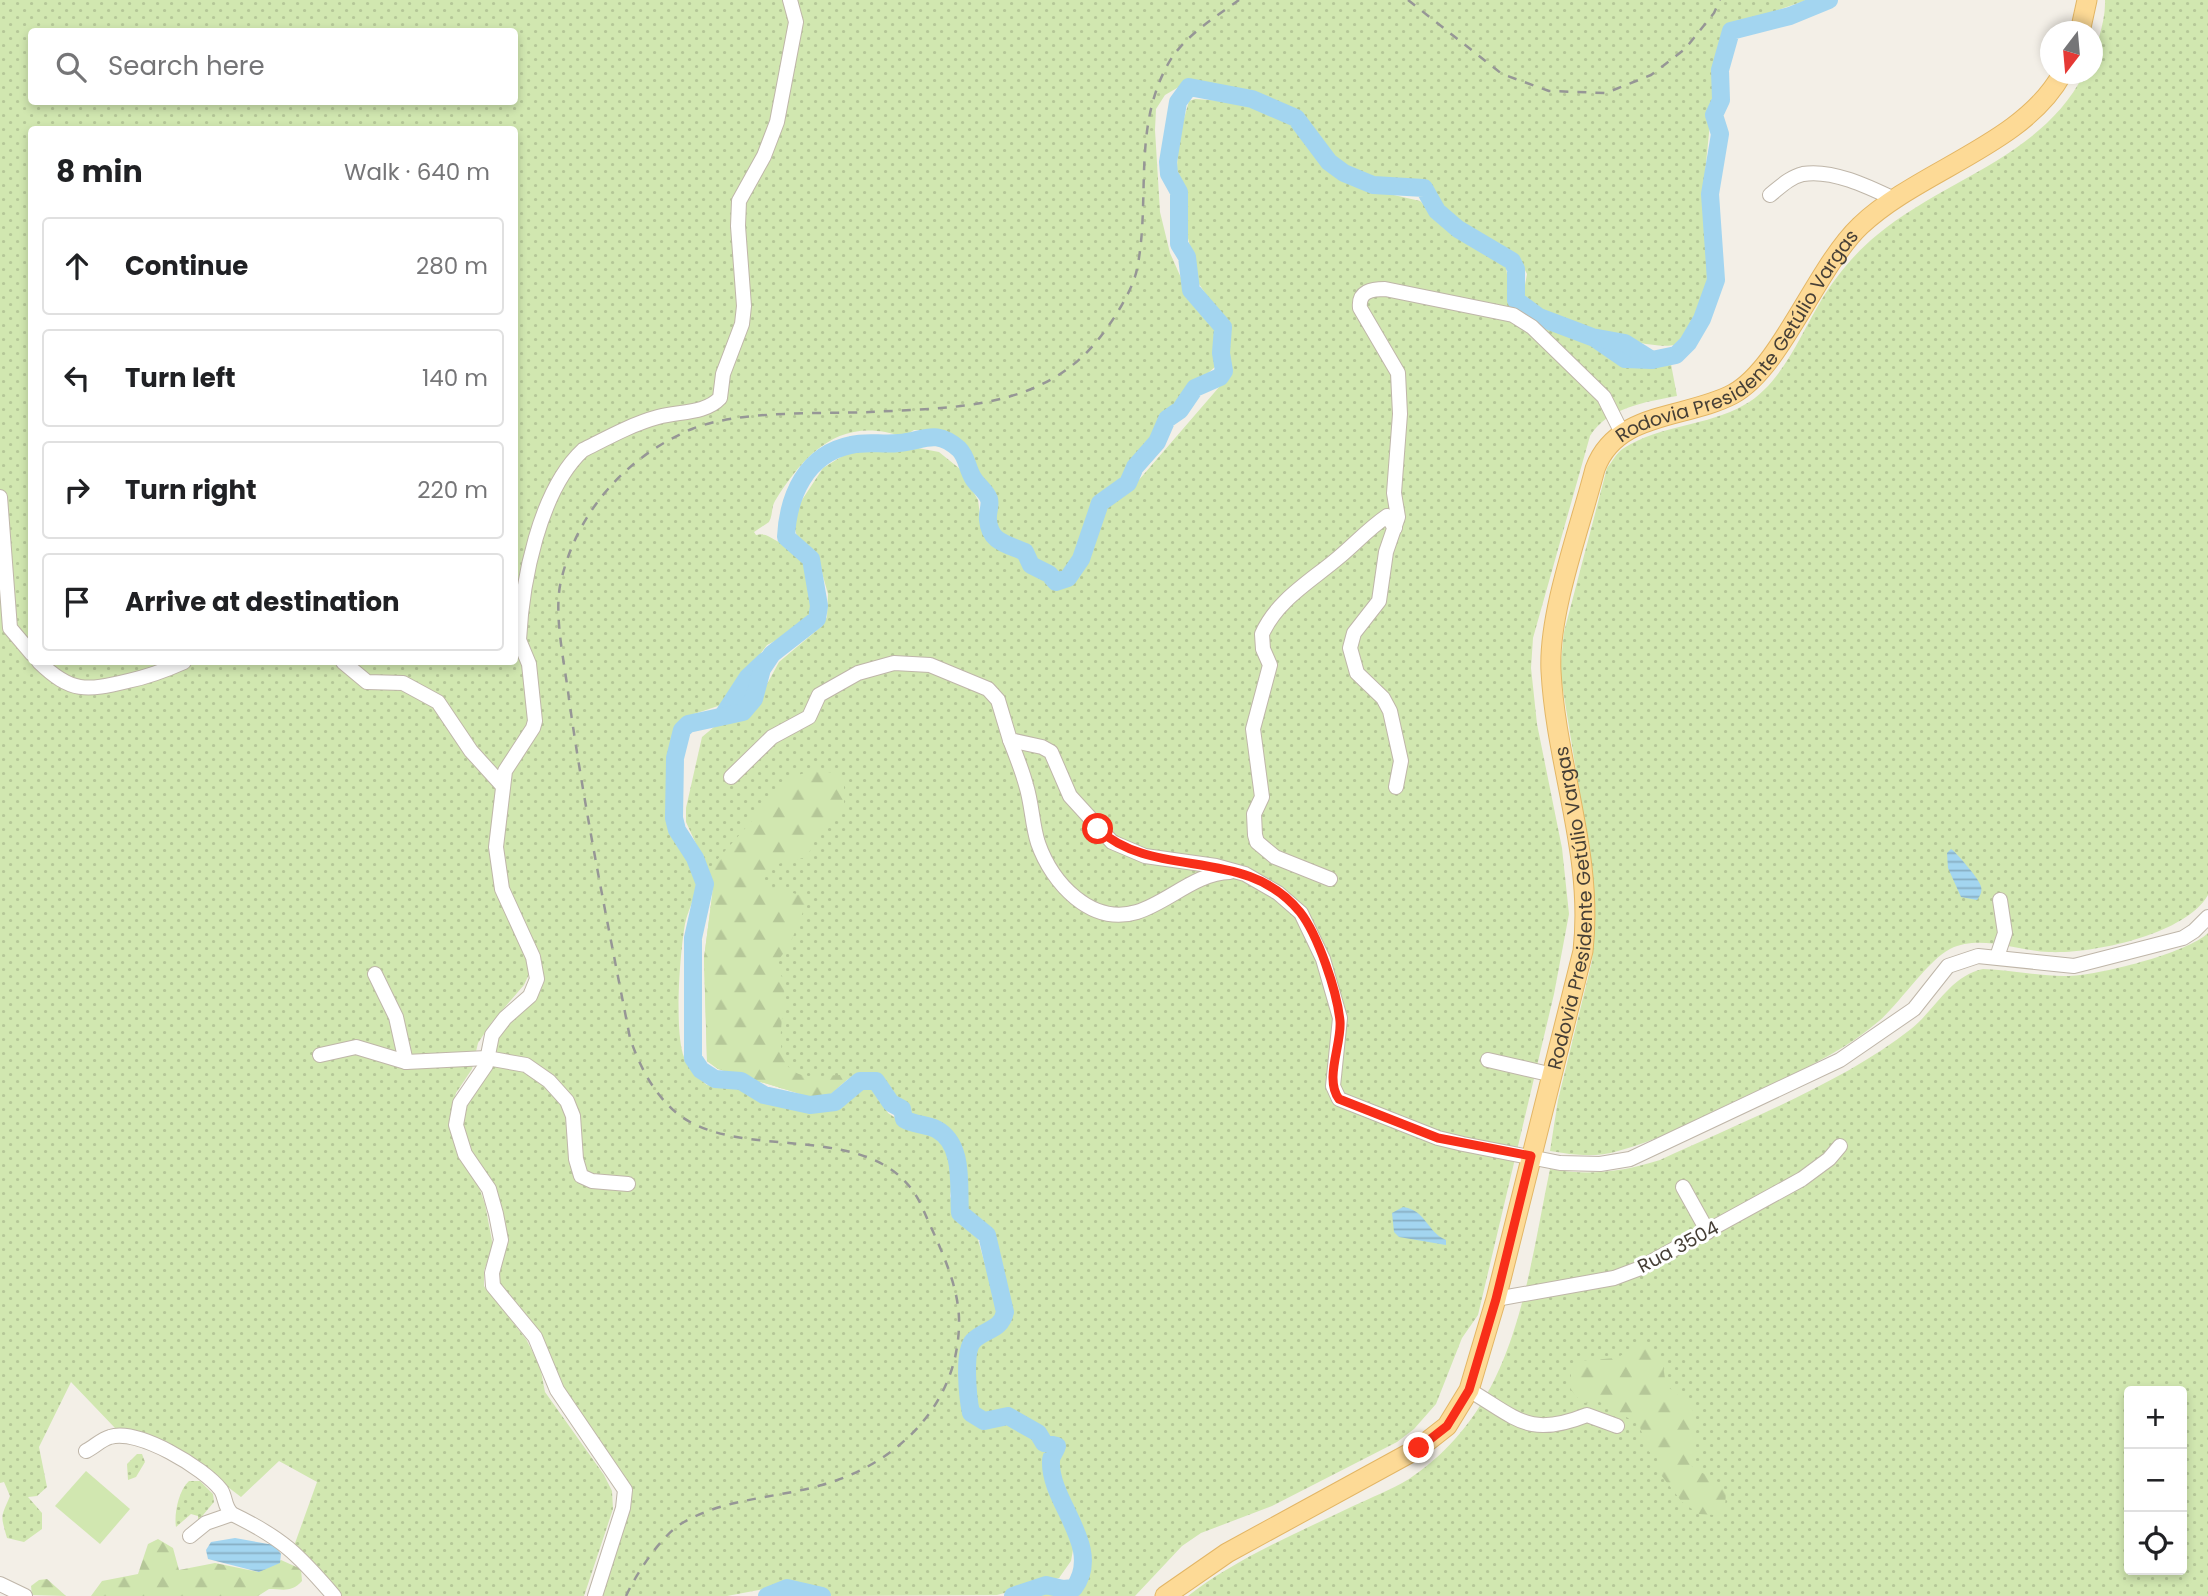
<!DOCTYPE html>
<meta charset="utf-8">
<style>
:root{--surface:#fff;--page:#f6f6f6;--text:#202124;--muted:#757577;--line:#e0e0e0}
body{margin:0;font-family:Poppins,sans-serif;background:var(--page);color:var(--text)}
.controls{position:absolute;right:21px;bottom:21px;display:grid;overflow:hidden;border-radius:7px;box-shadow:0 4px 10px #0003}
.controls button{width:63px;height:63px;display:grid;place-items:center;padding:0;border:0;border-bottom:2px solid var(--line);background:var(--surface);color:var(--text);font:35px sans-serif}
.compass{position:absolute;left:2040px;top:21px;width:63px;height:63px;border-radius:50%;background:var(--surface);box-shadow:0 4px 10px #0003;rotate:196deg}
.stop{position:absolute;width:21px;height:21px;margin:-16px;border:5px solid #f82e19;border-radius:50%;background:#fff}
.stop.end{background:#f82e19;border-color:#fff;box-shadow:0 2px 7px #0008}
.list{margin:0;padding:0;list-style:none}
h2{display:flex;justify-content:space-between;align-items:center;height:91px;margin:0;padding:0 28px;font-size:30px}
h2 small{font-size:23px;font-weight:400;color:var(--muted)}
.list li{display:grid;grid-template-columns:46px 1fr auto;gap:21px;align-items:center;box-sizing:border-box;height:98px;margin:0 14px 14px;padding:0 14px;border:2px solid var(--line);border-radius:7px}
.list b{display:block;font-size:26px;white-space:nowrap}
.list em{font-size:23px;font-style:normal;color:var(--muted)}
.icon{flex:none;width:38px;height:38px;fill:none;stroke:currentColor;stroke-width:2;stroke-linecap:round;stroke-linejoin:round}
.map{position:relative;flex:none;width:2208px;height:1596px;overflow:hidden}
.search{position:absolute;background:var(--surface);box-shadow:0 4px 10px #0003;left:28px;top:28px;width:490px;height:77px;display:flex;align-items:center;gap:18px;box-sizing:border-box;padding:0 24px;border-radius:7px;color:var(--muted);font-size:26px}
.panel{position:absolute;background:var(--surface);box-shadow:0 4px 10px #0003;left:28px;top:126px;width:490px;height:539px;border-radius:7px}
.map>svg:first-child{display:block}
</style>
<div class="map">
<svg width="2208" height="1596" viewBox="0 0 2208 1596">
<defs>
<pattern id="grass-dots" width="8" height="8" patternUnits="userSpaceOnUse" patternTransform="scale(1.75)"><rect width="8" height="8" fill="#d1e7b0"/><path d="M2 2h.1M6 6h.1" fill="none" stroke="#b5c798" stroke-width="1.8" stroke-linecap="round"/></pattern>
<pattern id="forest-firs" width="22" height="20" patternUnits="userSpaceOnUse" patternTransform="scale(1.75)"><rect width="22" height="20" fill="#d1e7b0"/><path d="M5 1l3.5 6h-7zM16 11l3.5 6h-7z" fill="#b5c798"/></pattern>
<pattern id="water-rules" width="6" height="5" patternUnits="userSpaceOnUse" patternTransform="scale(1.75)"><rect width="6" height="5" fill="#a3d5f0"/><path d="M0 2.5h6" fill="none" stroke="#87aec3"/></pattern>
</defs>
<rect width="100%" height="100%" fill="#f3efe7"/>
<g fill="url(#grass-dots)" fill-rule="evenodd">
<path d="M 0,0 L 1807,0 L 1735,25 L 1723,40 L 1716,63 L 1704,183 L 1704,217 L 1711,275 L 1692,326 L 1674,345 C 1648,351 1537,318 1523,296 L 1527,274 L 1521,262 L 1494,242 L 1463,228 L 1438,207 L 1424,182 L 1413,180 L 1393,184 L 1366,178 L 1341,167 L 1296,111 L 1256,93 L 1189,81 L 1165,95 L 1156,109 L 1155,130 L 1160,212 L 1170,253 L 1182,280 L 1217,328 L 1217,365 L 1185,394 L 1177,408 L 1160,421 L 1148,447 L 1126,476 L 1096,498 L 1081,537 L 1080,555 L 1064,575 L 1057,576 L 1050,569 L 1037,566 L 1022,544 L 999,536 L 993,523 L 994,499 L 973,474 L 968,454 L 961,445 L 942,434 L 924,430 L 914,430 L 903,437 C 841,415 805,453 775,501 C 771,508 773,515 769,522 L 754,532 L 756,535 C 766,533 768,536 777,541 C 811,558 817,576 815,614 L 804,626 L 767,645 L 721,705 L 682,718 C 662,742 664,803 674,832 C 679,848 699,859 698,878 C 698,893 688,909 685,924 C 680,952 674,1031 684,1057 C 688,1068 698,1078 707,1085 L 737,1088 L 759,1101 L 808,1111 L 834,1106 L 859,1089 L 874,1089 L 888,1113 L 906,1125 L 932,1135 L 946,1147 L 954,1175 L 950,1196 L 958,1217 L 977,1236 L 998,1311 L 994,1324 C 986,1332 973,1331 967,1341 C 956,1357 956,1416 975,1423 C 988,1428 997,1418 1007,1420 L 1047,1449 L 1048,1475 L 1074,1544 L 1071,1561 L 1059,1578 L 997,1595 L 832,1596 L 790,1584 L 727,1596 L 599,1596 L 630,1491 L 628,1482 L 502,1296 L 497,1273 L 505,1250 L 477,1164 L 464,1138 L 461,1113 L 494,1042 L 507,1024 L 539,993 L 544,977 L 542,969 L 530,972 L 524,985 L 492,1022 L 478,1043 L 472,1069 L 456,1093 L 449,1120 L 457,1153 L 476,1179 L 485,1204 L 493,1246 L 484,1271 L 484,1286 L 526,1339 L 540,1366 L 545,1392 L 604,1475 L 612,1491 L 613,1509 L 584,1596 L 339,1596 L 294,1546 L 317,1482 L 279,1461 L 241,1497 C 203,1469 165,1429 115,1428 L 71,1382 L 39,1447 L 47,1487 L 37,1496 L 28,1497 L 42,1513 L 42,1529 L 24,1542 L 7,1538 C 0,1513 1,1518 10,1496 L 4,1482 L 0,1483 ZM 32,32 L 514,32 L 514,102 L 32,102 ZM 32,130 L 514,130 L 514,662 L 32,662 Z"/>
<path d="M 2105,0 L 2208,0 L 2208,895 C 2185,935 2092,954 2049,952 C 2017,951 1981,934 1950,949 C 1929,959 1899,1004 1879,1021 C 1836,1058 1781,1079 1731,1103 C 1695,1120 1657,1141 1618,1151 C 1595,1158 1574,1155 1550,1151 L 1558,1100 L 1592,961 L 1595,922 L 1591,864 L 1560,671 L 1564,632 L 1607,468 C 1612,462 1617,452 1624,448 C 1660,425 1708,426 1744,405 C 1782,384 1800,335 1822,299 C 1836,276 1856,252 1877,235 C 1945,178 2041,158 2084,74 L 2092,74 C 2093,48 2106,26 2105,0 Z"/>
<path d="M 1195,99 L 1239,102 L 1283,118 L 1295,125 L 1320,160 L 1340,176 L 1372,190 L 1420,201 L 1452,231 L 1499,259 L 1506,266 L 1510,301 L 1530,318 L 1570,333 L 1622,363 L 1637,367 L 1671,364 L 1677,396 C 1646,402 1608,407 1590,436 L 1533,638 L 1531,668 L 1537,724 L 1562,848 L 1569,914 L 1554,994 L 1478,1315 L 1462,1338 L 1436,1404 L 1414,1429 L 1397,1442 L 1272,1506 L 1201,1533 L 1182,1546 L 1135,1596 L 1027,1596 L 1043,1592 L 1078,1592 C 1106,1546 1060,1510 1056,1464 C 1055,1457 1061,1452 1060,1444 L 1046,1438 L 1010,1412 L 982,1416 L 974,1409 L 975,1349 L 997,1333 L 1010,1312 L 991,1233 L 965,1212 C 963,1190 969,1163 957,1143 C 942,1119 924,1126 911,1116 C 893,1100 892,1072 863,1074 C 844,1075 835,1095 817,1099 L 718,1069 L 707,1061 L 704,958 L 713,889 L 708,870 L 686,822 L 686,808 L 702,737 L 714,727 L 749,717 L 779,662 L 822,626 L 827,617 L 828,594 L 817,555 L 797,536 L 792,521 L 798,506 L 823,468 L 849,452 L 887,452 L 913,447 L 939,452 L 960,469 L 978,500 L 981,523 L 992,541 L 1019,557 L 1031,573 L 1054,586 L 1065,587 L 1071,585 L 1089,560 L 1106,508 L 1138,481 L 1226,379 L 1230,366 L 1228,327 L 1199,284 L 1187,234 L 1185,189 L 1177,170 L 1178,140 L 1189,101 Z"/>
<path d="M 2208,933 L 2208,1596 L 1188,1596 C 1235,1559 1297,1533 1351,1507 C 1370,1498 1391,1490 1409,1479 C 1516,1408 1526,1284 1550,1169 C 1589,1176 1622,1172 1660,1160 C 1739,1123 1843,1083 1911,1029 C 1936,1009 1950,976 1983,969 C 2010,970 2037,976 2064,976 C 2094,977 2188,953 2208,933 ZM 2129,1391 L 2182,1391 L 2182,1570 L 2129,1570 Z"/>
<polygon points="137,1454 142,1454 145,1462 136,1477 128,1480 127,1464"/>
<path d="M 189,1481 L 200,1481 L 213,1494 L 214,1502 L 198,1521 L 198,1516 L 191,1514 L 176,1527 C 174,1515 178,1491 189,1481 Z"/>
</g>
<g fill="url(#forest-firs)">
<path d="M 812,771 L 839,773 L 844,777 L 844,806 L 815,840 L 807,857 L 773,865 L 763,878 L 765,885 L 803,896 L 807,902 L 790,944 L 775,965 C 777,969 781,975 783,979 C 790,1004 764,1065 802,1075 C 818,1079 834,1073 851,1076 L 829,1096 L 817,1099 L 718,1069 L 707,1061 L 704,958 L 713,889 L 708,870 L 791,777 Z"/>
<path d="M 1641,1345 C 1667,1353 1661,1362 1666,1382 C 1669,1392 1683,1396 1689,1405 C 1704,1424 1691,1447 1692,1468 L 1715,1479 L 1726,1492 L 1725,1508 L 1716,1515 L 1699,1514 L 1682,1502 L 1661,1475 L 1657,1458 L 1647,1450 L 1640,1427 L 1635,1422 L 1600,1402 L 1582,1403 L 1571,1390 L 1571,1370 L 1577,1361 L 1616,1358 Z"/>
<path d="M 158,1539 L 173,1548 L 179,1570 L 215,1563 L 259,1572 L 281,1560 L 301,1569 L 302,1581 C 291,1593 283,1589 269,1589 L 258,1596 L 91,1596 L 102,1581 L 138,1574 L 148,1544 Z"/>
<polygon points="47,1579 66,1596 32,1595 31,1586 39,1580"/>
</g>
<polygon fill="#d1e7b0" points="86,1471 130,1509 100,1544 55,1506"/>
<g fill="url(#water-rules)">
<path d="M 1951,849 C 1956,852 1978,878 1980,884 C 1983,890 1981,895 1977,900 L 1961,897 L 1948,868 L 1947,853 Z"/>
<path d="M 1403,1207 C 1426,1210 1427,1232 1446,1240 L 1446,1245 L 1399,1237 L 1394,1232 L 1392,1213 Z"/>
<polygon points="235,1538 274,1545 281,1554 280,1563 259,1572 208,1559 206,1550 211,1542"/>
</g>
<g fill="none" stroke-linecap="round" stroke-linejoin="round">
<g stroke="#a3d5f0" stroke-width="18">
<polyline points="1596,339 1625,359 1652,360"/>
<polyline points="724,714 748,677 765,661"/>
<polyline points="767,1596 787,1588 822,1596"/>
<path d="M 1013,1596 L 1046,1585 L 1063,1589 L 1074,1588 C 1104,1547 1049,1502 1051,1461 C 1051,1455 1056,1451 1057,1446 L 1044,1443 L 1038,1433 L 1008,1416 L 984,1421 L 971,1413 C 968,1399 963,1352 973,1341 C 984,1329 1001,1331 1005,1312 L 987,1235 L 960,1213 C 958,1187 965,1144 936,1129 C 926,1124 914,1125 904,1119 L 902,1109 L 891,1103 L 876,1081 L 860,1081 L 835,1102 L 810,1105 L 764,1095 L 741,1081 L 715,1079 L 701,1070 L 693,1058 L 693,938 L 705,884 L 695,858 L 677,830 L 674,818 L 675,758 L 682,730 L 688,724 L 743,712 L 754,699 L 762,669 L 772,654 L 817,619 L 819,606 L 811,559 L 786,537 C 788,496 806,454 851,445 C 867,441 883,445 899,443 C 924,441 935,428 959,449 C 967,457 967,468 973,478 C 977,485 986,491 989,499 C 991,505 987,513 988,520 C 990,543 1007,544 1025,552 L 1031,565 L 1049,574 L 1056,582 L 1068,578 L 1081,559 L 1100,503 L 1128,483 L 1135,467 L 1157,442 L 1167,419 L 1180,410 L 1195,388 L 1220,377 L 1224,371 L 1221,353 L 1223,327 L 1191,290 L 1187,257 L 1179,244 L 1179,192 L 1169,174 L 1168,162 L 1178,102 L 1189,87 L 1252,99 L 1296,118 L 1329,162 L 1344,173 L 1373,185 L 1424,188 L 1437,211 L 1458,229 L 1512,261 L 1516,269 L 1516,300 L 1539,317 L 1592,337 L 1625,343 L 1652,360 L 1676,355 L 1688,343 L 1702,319 L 1716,280 L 1710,194 L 1720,134 L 1714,115 L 1721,100 L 1720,70 L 1731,31 L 1790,16 L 1829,0"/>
</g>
<defs>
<g id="minor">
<path d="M 1770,195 C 1780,187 1790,177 1803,174 C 1832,169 1869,187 1894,199"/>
<polyline points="0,497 10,628 32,654"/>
<polyline points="514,639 519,640 529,664 535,721 533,728 505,771 496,847 502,889 533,957 537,979 530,996 505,1018 492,1035 486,1065 460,1103 456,1125 465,1154 489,1189 496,1214 501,1240 492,1273 493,1286 535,1337 557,1390 625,1490 623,1508 595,1596"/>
<path d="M 519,640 C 522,582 539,491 583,450 C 607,438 632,424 658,417 C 679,411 705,414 720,398 L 723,374 L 742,324 L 744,306 L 738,226 L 739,201 L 764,156 L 777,122 L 796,22 L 790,0"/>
<path d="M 39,662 C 71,693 86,691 128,681 C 147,677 166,670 184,662"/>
<polyline points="343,662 367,682 403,683 438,702 471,751 501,784"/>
<path d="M 1010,740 C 1016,755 1022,770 1026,785 C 1032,804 1032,824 1038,843 C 1052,883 1091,926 1137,912 C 1169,902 1195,873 1230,872"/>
<polyline points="731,777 772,737 809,717 819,695 858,673 894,663 930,665 988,689 998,700 1010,740 1042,747 1051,752 1070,796 1112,842 1145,856 1216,866 1245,874 1278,893 1301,913 1323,959 1340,1018 1333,1086 1339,1099 1438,1138 1463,1144 1560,1163 1600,1164 1630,1159 1840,1060 1914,1009 1948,966 1978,956 2074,966 2183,938 2194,931 2208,917"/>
<path d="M 1396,787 L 1401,761 L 1390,711 L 1383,698 L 1357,673 L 1350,648 L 1354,633 L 1379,601 L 1386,552 L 1398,517 L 1394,493 L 1400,414 L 1398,373 L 1360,308 C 1358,291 1372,289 1385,289 L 1513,315 L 1532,327 L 1604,397 L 1622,433"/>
<path d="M 1330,879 L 1275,857 L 1257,842 L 1255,835 L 1254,814 L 1262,797 L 1253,729 L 1270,665 L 1263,649 L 1262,634 C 1277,600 1311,581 1338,558 C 1355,544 1368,529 1387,516 L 1395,528"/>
<polyline points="1997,957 2005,933 2000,900"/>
<polyline points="375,974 396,1017 406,1062"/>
<polyline points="320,1055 356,1047 406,1062 487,1058 526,1065 549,1081 567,1101 573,1116 576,1159 581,1176 592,1181 628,1184"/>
<polyline points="1488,1060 1553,1075"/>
<polyline points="1683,1187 1708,1232"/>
<polyline points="1496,1299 1614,1278 1638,1269 1802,1179 1829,1159 1840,1146"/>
<path d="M 1469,1390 C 1518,1419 1529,1438 1587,1415 L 1617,1426"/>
<path d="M 86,1451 C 94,1447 102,1439 110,1437 C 138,1428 204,1468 221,1490 C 226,1498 224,1507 232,1514 C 282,1538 298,1554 334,1596"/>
<polyline points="190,1536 206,1523 232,1514"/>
<polyline points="0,1584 25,1596"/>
</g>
<g id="major">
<polyline points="2080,32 2087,0"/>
<path id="s1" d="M 1165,1596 L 1227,1553 L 1419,1448 L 1447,1426 L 1469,1390 L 1496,1299 L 1583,951 C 1594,855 1556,766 1551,671 C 1548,613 1580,528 1595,469 C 1616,411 1686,419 1733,394 C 1781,368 1816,268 1860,226 C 1919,170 2023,145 2062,74"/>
</g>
</defs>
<use href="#minor" stroke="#bfb6a9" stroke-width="16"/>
<use href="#major" stroke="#e3b665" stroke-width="21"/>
<use href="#minor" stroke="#fff" stroke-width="14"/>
<use href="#major" stroke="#fdda96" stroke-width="19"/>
<g stroke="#969696" stroke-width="2.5" stroke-dasharray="9 9" stroke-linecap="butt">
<polyline points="1408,0 1502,74 1549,91 1606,93 1651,75 1685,49 1714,13 1720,0"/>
<path d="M 626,1596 C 636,1574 662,1534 684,1522 C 726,1498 777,1498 822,1485 C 897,1464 958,1405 959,1324 C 960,1285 938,1244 923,1209 C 880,1109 731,1171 669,1106 C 650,1087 638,1062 630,1038 C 608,925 585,813 569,699 C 565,665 553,614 561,581 C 577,511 627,456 692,429 C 739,410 819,414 870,412 C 943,408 1025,410 1082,357 C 1102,339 1132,295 1137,269 C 1151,200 1132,129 1168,64 C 1183,37 1214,18 1239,0"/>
</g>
</g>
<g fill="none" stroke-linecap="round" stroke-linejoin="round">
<path stroke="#f82e19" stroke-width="9" d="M 1098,829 C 1155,881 1246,845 1300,912 C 1318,935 1337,991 1340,1021 C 1342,1044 1324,1079 1339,1099 L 1438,1138 L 1531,1156 L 1496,1299 L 1469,1390 L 1447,1426 L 1419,1448"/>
</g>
<g text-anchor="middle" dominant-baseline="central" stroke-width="6" stroke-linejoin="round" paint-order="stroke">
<g font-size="19" fill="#463f36" stroke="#fff">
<text stroke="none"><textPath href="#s1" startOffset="1519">Rodovia Presidente Getúlio Vargas</textPath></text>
<text stroke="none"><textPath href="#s1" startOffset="868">Rodovia Presidente Getúlio Vargas</textPath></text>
<text transform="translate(1678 1247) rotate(-28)">Rua 3504</text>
</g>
</g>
</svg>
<div class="controls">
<button>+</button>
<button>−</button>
<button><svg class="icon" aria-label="locate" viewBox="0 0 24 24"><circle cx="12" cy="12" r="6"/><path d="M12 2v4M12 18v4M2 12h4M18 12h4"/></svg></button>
</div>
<svg class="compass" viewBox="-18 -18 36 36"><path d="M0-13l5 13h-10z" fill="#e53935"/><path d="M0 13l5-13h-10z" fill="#757577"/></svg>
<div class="stop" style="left:1098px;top:829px"></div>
<div class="stop end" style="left:1419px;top:1448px"></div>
<div class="search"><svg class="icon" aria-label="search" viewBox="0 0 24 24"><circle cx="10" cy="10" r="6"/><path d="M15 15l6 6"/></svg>Search here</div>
<section class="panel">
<h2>8 min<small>Walk · 640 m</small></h2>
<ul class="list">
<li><svg class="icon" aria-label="ahead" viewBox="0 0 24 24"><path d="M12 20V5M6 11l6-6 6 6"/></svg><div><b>Continue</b></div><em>280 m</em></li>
<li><svg class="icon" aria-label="left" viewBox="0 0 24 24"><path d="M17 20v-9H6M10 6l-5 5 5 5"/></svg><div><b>Turn left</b></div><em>140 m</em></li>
<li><svg class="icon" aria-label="right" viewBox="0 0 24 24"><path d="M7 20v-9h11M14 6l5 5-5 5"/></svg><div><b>Turn right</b></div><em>220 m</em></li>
<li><svg class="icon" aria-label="arrive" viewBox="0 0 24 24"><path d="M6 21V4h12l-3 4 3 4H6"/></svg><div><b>Arrive at destination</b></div></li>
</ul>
</section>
</div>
